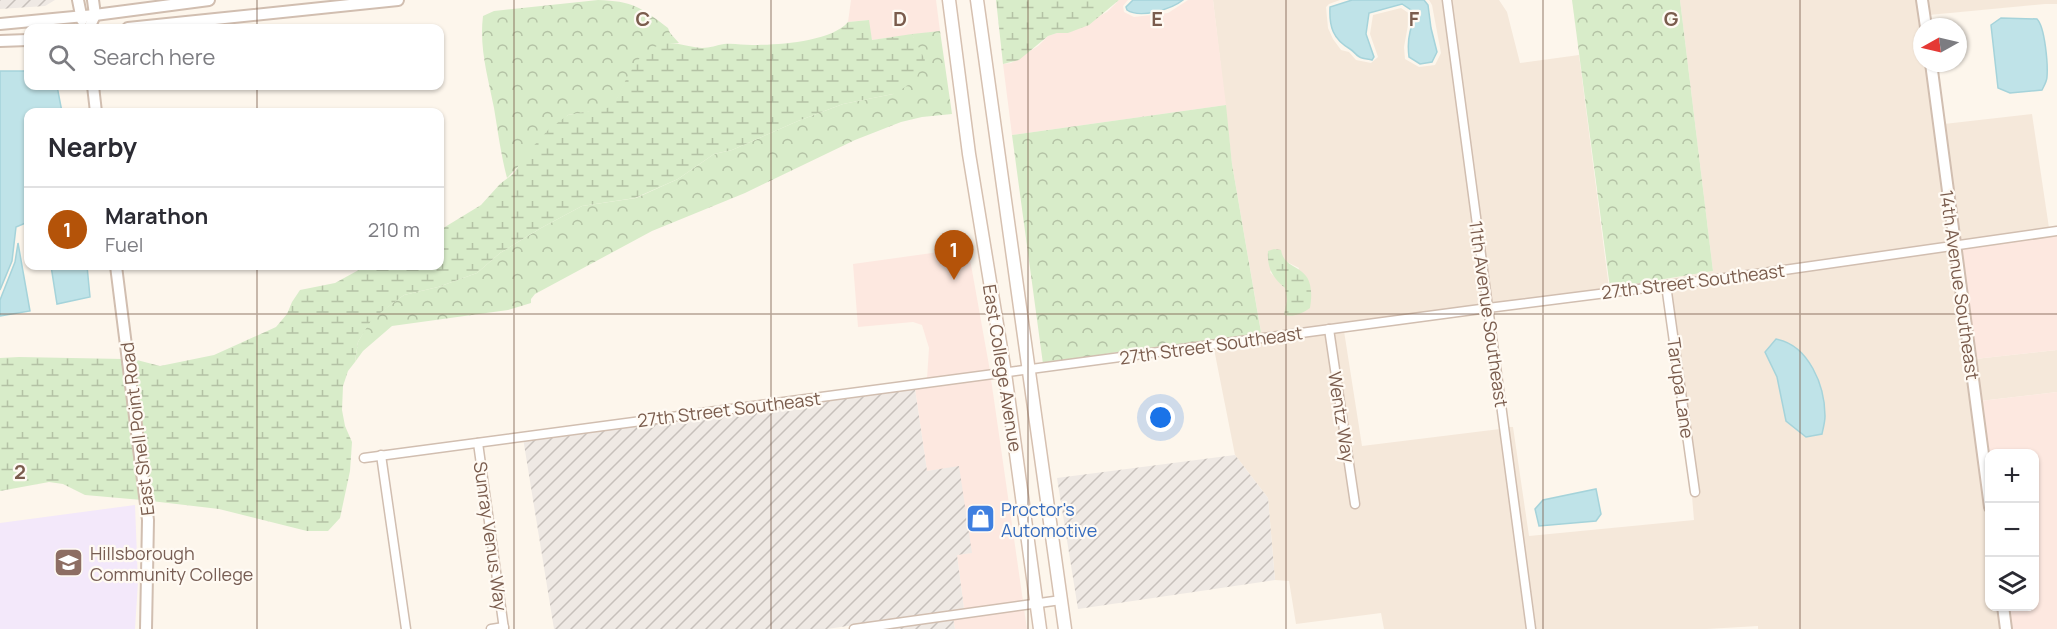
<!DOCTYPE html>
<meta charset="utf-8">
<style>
:root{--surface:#fff;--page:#f7f7f7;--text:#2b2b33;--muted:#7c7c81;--line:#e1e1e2;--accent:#b45309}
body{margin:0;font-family:Manrope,sans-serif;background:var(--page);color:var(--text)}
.controls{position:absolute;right:18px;bottom:18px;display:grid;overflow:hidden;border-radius:12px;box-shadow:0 2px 4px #0004}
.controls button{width:54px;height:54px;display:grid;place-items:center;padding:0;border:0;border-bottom:2px solid var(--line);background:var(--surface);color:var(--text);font:30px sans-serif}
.compass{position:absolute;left:1913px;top:18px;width:54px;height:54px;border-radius:50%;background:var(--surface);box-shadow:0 2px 4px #0004;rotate:262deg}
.you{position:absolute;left:1161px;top:418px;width:21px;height:21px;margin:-15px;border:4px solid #fff;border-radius:50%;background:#1a73e8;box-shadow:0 0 0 9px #1a73e833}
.badge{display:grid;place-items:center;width:39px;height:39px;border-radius:50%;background:var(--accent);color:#fff;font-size:20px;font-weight:700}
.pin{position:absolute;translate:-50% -50px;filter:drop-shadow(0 2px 3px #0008)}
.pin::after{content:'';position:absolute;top:32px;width:21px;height:18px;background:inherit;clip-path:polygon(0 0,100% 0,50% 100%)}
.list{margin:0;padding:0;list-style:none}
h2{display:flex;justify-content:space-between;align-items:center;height:78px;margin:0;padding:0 24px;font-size:26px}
h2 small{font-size:20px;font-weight:400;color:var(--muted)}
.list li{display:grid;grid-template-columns:39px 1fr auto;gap:18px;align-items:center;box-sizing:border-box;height:84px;padding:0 24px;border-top:2px solid var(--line)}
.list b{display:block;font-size:22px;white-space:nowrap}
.list p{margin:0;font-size:20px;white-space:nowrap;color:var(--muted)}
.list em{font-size:20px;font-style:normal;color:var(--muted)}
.icon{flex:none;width:33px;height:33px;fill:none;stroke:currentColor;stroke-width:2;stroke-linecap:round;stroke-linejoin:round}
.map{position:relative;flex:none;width:2057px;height:629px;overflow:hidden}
.search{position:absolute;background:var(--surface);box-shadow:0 2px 4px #0004;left:24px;top:24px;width:420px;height:66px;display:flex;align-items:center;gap:15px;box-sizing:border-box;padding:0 21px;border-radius:12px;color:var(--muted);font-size:22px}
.panel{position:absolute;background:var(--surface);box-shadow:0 2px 4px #0004;left:24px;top:108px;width:420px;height:162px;border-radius:12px}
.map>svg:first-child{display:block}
</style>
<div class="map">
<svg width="2057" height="629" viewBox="0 0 2057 629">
<defs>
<pattern id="industrial-furrows" width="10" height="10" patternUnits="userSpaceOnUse" patternTransform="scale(1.5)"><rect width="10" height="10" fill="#efe9e4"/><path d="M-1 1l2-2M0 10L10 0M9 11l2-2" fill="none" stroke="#c7c0bb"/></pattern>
<pattern id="forest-crowns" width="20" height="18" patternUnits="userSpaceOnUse" patternTransform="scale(1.5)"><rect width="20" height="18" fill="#d8ecc9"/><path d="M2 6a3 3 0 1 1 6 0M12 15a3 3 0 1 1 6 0" fill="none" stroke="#b4c2a5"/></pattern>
<pattern id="wetland-marsh" width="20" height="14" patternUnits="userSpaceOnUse" patternTransform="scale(1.5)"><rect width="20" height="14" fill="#d8ecc9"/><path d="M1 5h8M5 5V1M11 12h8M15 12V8" fill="none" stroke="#b4c2a5"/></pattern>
</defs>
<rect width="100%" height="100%" fill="#fdf6ec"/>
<g fill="#f5e8da" fill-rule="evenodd">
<path d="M 1213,0 L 1340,0 L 1329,4 L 1326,7 L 1328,28 L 1333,39 L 1341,50 L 1349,52 L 1356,60 L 1371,63 L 1378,57 L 1370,34 L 1373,15 L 1401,8 L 1410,14 L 1404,47 L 1405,59 L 1419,67 L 1435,65 L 1441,53 L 1432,5 L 1429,0 L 1443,0 L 1483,304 L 1259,334 L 1261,332 L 1232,164 ZM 1282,257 L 1287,262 L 1299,268 L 1284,310 L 1287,300 L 1285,288 L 1270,272 Z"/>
<polygon points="1452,0 1499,0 1507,12 1520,63 1579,55 1609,288 1492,303"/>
<polygon points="1680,0 1918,0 1922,31 1922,63 1926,63 1950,242 1667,281 1667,279 1713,271"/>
<polygon points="1927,0 2057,0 2057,4 2045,4 1929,15"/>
<polygon points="2032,114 2049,228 1959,240 1944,124"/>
<path d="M 1951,250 L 1989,543 L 1990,606 L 1998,607 L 2001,629 L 1758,629 L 1758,626 L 1707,629 L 1535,629 L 1509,427 L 1513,427 L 1529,536 L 1694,520 L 1692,496 L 1700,495 L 1671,288 ZM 1765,352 L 1801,352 L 1786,421 L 1777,377 Z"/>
<polygon points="1344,331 1362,446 1500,429 1526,629 1384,629 1381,613 1296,624 1289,581 1275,580 1268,498 1235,455 1214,349 1325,334 1352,509 1360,507 1334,332"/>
<polygon points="2057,350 2057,392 1980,401 1975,359"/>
</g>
<g fill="#fde8e0">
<polygon points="851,0 936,0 940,31 872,40 868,20 848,22"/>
<polygon points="1119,0 1128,0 1123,6 1124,12 1134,17 1168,13 1188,0 1213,0 1226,105 1012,135 1003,64 1011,63 1038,46 1048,36 1057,33 1068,33 1107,12"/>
<polygon points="2057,235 2057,350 1975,359 1960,248"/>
<polygon points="968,248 990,371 927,379 929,348 922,325 913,322 858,327 853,264"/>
<polygon points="991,379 1023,601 964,609 957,555 971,553 958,467 927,471 915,389"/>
<polygon points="2057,392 2057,629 2010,629 2007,607 2034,606 2034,454 1990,454 1989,473 1980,401"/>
<polygon points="1024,609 1027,629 955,629 953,618"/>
</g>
<g fill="url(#industrial-furrows)">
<polygon points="0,0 55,0 45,6 0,9"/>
<polygon points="915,389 927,471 959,466 972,553 957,555 964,609 827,629 554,629 523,438"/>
<polygon points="1235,455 1268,498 1275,580 1078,609 1057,478"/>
<polygon points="953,618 955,629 881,629"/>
</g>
<polygon fill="#f3e8fa" points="135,505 138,582 135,629 0,629 0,523"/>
<g fill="url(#forest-crowns)">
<path d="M 598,0 C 632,1 641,7 668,28 L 670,33 L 679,43 C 637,43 630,77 612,108 L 568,115 L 507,178 C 501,155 498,132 494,108 C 488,77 479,48 483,16 L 494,11 Z"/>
<polygon points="1572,0 1680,0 1713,271 1610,288"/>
<polygon points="940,31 952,114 922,117 901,122 855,140 745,193 652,231 535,294 531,299 531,303 508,310 392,326 363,351 355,362 358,342 371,319 404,295 438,287 477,273 500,253 541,228 582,206 636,198 678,179 714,154 732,150 798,121 843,104 893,94 914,39 912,34"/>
<polygon points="1226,105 1232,164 1259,321 1261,332 1259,334 1124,351 1043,364 1012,135"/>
</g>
<g fill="url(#wetland-marsh)">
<polygon points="996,0 1119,0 1089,25 1068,33 1057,33 1048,36 1019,60 1003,64"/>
<path d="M 869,20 L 872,40 L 912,34 L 925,60 L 914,82 L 893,94 L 843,104 L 798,121 L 732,150 L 714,154 L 678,179 L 635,198 L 582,206 L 541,228 L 500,253 L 477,273 L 438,287 L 404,295 L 372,319 L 358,342 L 355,362 L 348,371 L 343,386 L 342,410 L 345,426 L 352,442 L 350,471 L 340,518 L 328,531 L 307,531 L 219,509 L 151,501 L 133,359 L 160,366 L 214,355 L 276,327 L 287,314 L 292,302 L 300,290 L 335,283 L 366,266 L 440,266 L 440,230 L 481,205 L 500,184 L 514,173 L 527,153 L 549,129 L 568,115 L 612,107 C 621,92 631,64 645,53 C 669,36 678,46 702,48 C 710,48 717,45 724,44 C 733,43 743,45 752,45 C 777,45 831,42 848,22 Z"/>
<path d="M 1274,249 L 1281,250 C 1285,275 1318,260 1310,308 C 1301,314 1295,317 1284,315 L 1287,300 L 1285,288 C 1272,277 1267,268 1268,251 Z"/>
<polygon points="19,357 124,359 142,500 85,495 63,484 49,482 0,491 0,358"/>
</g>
<g fill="#bfe3e8" stroke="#a5d3da" stroke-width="1.5">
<path d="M 1133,0 L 1183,0 C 1172,9 1140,19 1127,10 L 1126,7 Z"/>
<path d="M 1352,0 L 1424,0 L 1428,5 L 1431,28 L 1437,52 L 1432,62 L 1420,64 L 1409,57 C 1408,49 1408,40 1410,32 C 1412,24 1414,20 1414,12 L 1402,4 L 1369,13 L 1366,34 L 1374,57 L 1372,60 C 1369,59 1365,59 1362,58 C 1357,57 1355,52 1350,49 C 1333,39 1329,27 1330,7 Z"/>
<path d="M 2001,18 L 2037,19 C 2045,27 2048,64 2047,77 C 2047,81 2044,86 2042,90 L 2010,93 L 1998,88 L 1991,25 Z"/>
<polygon points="0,71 28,71 28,86 57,86 62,112 28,112 28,222 16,227 12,261 0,290"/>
<polygon points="18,243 30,311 0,316 0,300 15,262"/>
<polygon points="51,266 87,266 90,297 57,304"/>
<path d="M 1776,339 C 1809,345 1825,386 1825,416 C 1825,422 1823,429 1822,434 L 1806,437 L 1786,421 L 1777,377 L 1765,352 Z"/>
<polygon points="1596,489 1601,514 1596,521 1539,526 1535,509 1543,500"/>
</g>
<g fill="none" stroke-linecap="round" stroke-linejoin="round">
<defs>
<g id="minor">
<polyline points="1447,0 1531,629"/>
<polyline points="1666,285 1695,492"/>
<polyline points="1329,329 1355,504"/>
<polyline points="478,443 504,629"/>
<polyline points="381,455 406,629"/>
<polyline points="364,458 1488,308 1756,274 2057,231"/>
<polyline points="491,629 504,627"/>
<polyline points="854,629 1061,600"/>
</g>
<g id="tertiary">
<polyline points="78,0 82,20"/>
<polyline points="1922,0 1926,27"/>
<polyline points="0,24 95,15 209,0"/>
<polyline points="89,28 95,15 93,0"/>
<polyline points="128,28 398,0"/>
<polyline points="0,41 28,40"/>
<polyline points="1931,63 1990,507"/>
<polyline points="93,86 96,112"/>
<polyline points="116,266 148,520 146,629"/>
<polyline points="2003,606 2006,629"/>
</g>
<g id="secondary">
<polyline points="949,0 969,154 1005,373 1040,629"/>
<polyline points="977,0 1065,629"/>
</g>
</defs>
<use href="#minor" stroke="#d1beb0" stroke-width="11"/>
<use href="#tertiary" stroke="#d1beb0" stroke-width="14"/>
<use href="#secondary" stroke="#d6c0b0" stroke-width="15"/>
<use href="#minor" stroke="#fff" stroke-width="8"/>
<use href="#tertiary" stroke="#fff" stroke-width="10"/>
<use href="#secondary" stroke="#fff" stroke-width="12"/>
</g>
<path fill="none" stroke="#7a5c4d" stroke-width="1.5" stroke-opacity="0.55" d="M 257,0 L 257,28M 514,0 L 514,629M 771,0 L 771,629M 1028,0 L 1028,629M 1286,0 L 1286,629M 1543,0 L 1543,629M 1800,0 L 1800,629M 257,86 L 257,112M 257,266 L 257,629M 0,314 L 2057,314"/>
<defs>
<symbol id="shop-square" viewBox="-11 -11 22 22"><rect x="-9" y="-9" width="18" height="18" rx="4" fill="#3f7fe0" stroke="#fffaf3"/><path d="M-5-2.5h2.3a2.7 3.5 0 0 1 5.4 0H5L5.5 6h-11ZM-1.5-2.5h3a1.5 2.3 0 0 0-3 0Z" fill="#fff"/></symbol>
<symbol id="university-square" viewBox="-11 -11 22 22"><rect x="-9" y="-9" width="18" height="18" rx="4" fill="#8d6e63" stroke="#fffaf3"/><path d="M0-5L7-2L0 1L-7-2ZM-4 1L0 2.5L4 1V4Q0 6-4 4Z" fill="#fff"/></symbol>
</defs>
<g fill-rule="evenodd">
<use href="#shop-square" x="964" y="502" width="33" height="33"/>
<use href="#university-square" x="52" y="546" width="33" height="33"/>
</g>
<g text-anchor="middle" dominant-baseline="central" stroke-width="4.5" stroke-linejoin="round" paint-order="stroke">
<g font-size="18" fill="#7a5c4d" stroke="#fffaf3">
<text transform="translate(1693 281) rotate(-7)">27th Street Southeast</text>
<text transform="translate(1960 285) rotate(82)">14th Avenue Southeast</text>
<text transform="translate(1489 314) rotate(82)">11th Avenue Southeast</text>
<text transform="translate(1211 345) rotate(-8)">27th Street Southeast</text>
<text transform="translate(1003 368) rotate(81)">East College Avenue</text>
<text transform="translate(1681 388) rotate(82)">Tarupa Lane</text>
<text transform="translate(729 409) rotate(-7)">27th Street Southeast</text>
<text transform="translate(1342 417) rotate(81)">Wentz Way</text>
<text transform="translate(137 429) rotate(-97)">East Shell Point Road</text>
<text transform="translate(491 536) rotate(82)">Sunray Venus Way</text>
</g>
<g font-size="18" fill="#366cbe" stroke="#fffaf3" text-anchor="start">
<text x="1001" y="509">Proctor's<tspan x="1001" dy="21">Automotive</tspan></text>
</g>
<g font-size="18" fill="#785e54" stroke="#fffaf3" text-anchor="start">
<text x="90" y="553">Hillsborough<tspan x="90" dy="21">Community College</tspan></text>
</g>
</g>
<g font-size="20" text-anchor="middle" font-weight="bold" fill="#7a5c4d" stroke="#fffaf3" stroke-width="4.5" stroke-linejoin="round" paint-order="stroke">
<text x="643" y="26">C</text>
<text x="900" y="26">D</text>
<text x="1157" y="26">E</text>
<text x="1414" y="26">F</text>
<text x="1671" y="26">G</text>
<text x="20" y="479">2</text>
</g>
</svg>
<div class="controls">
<button>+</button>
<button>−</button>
<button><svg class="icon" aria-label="layers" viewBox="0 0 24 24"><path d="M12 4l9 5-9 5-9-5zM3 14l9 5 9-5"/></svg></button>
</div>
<svg class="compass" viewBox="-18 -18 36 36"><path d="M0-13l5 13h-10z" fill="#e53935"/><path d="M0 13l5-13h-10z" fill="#7c7c81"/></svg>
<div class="you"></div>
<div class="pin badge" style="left:954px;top:280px">1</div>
<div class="search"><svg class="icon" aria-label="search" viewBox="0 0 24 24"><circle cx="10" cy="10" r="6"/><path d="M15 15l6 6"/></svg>Search here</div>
<section class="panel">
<h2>Nearby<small></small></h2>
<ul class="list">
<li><span class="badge">1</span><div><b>Marathon</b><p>Fuel</p></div><em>210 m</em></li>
</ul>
</section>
</div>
